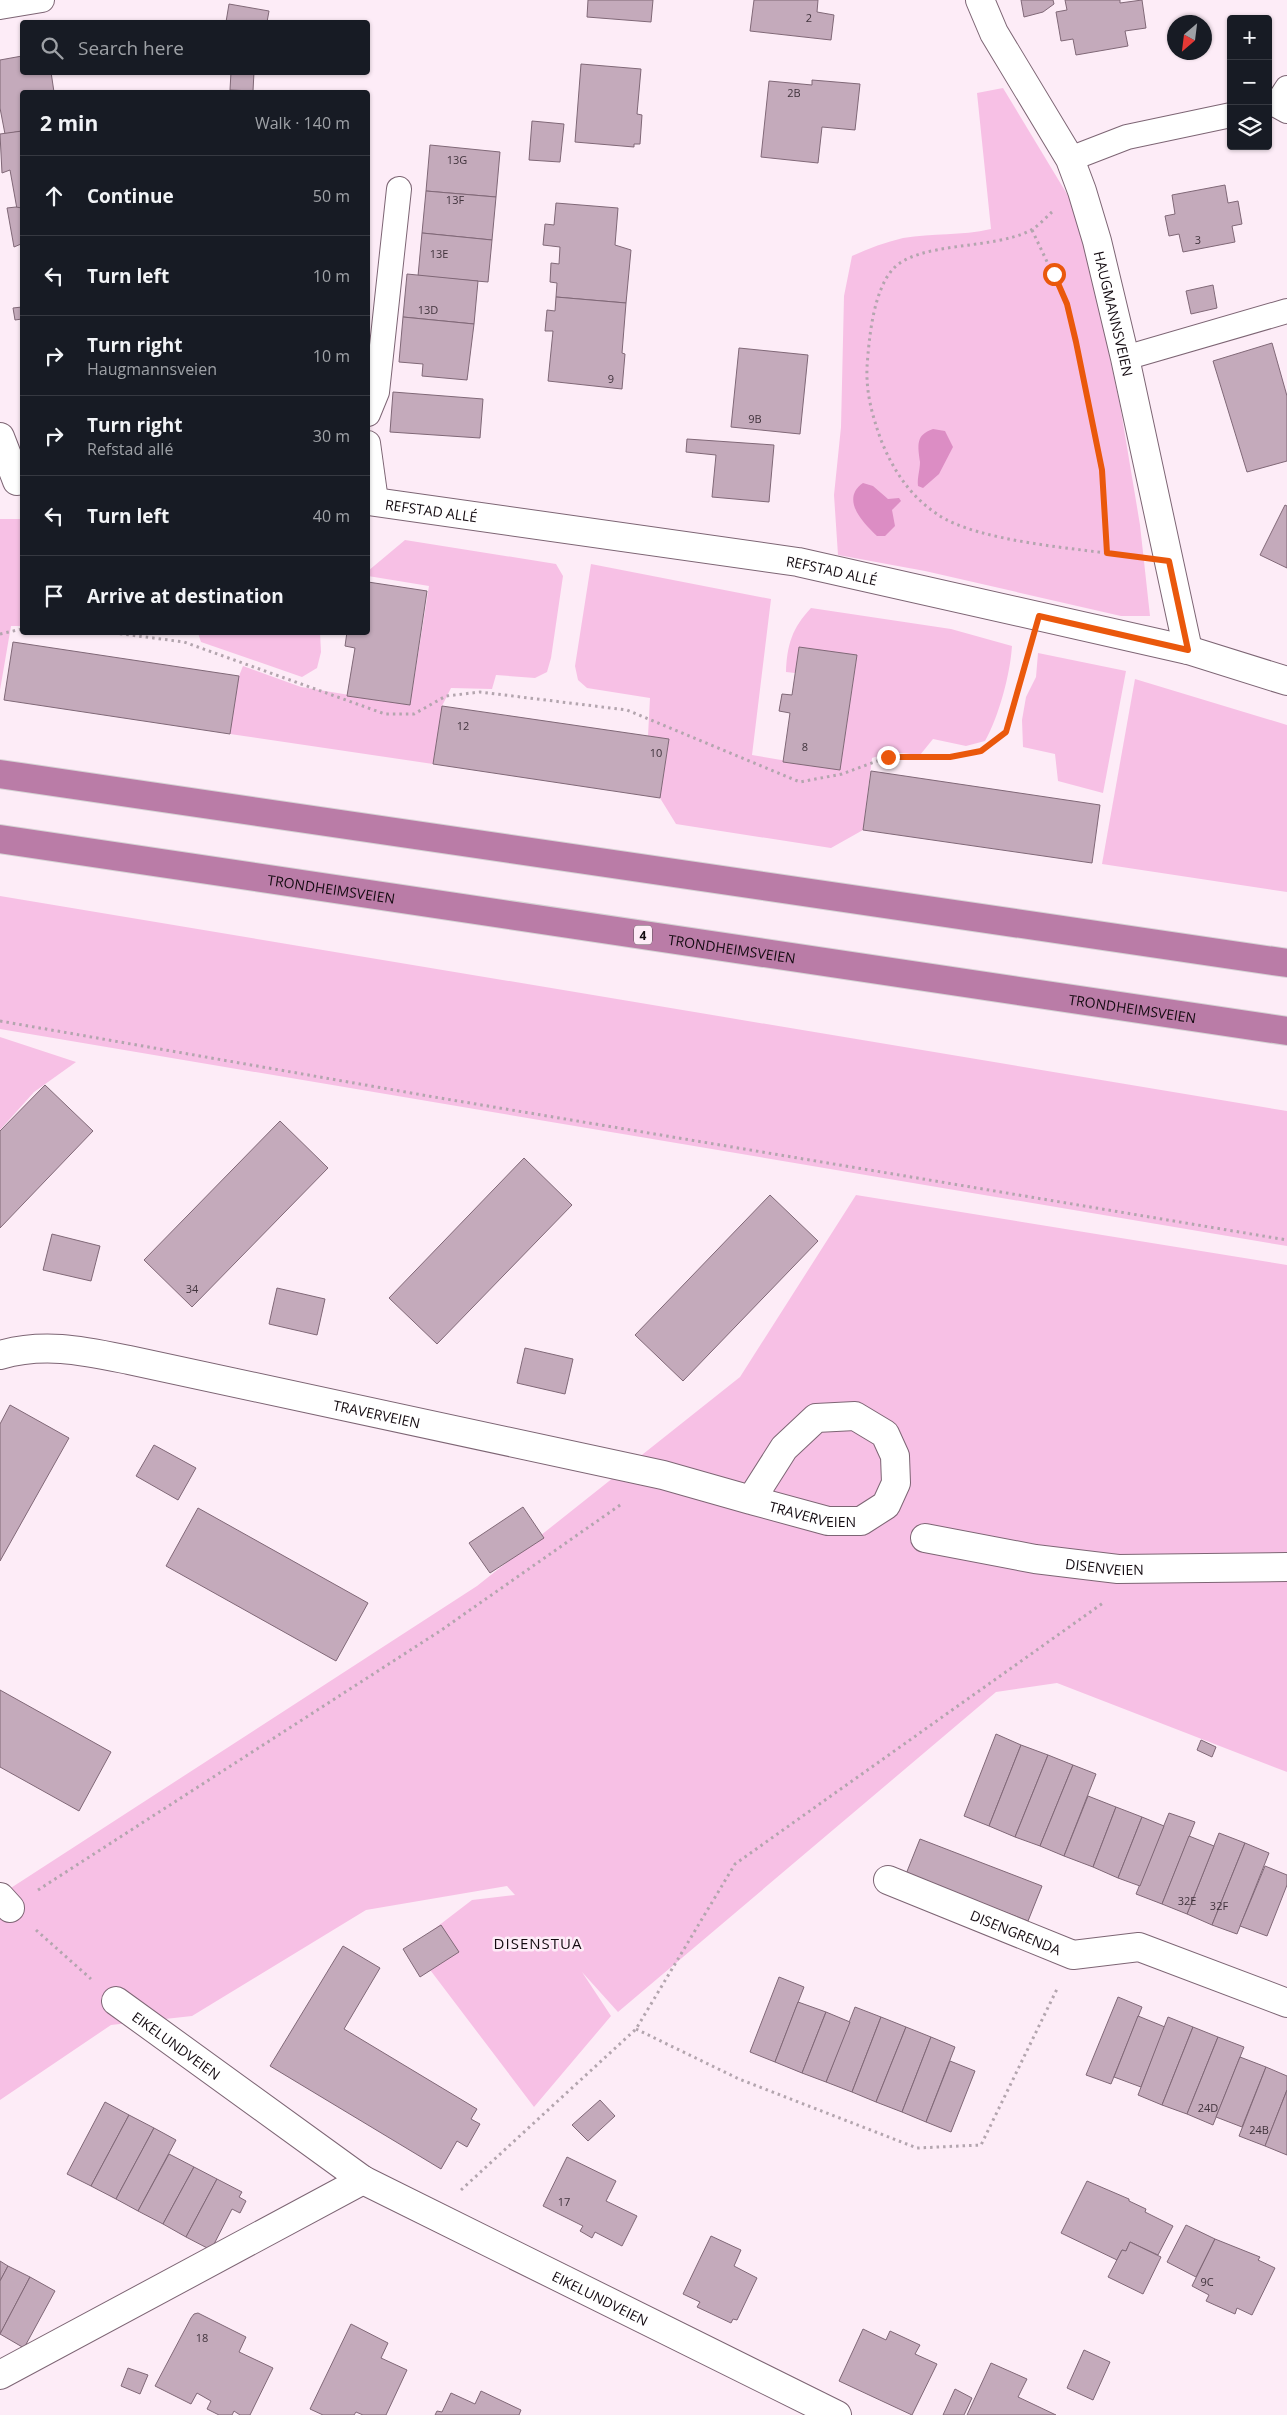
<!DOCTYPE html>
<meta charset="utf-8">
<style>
:root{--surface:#171b24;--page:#20242c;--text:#f1f3f6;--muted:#9ea1a6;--line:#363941}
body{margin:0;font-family:"Open Sans",sans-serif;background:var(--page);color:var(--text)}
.controls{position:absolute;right:15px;top:15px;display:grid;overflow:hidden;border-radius:5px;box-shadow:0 1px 4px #0004}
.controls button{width:45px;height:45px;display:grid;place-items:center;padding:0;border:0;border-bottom:1px solid var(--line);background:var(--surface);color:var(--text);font:25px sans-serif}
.compass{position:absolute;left:1167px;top:15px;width:45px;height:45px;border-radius:50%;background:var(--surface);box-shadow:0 1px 4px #0004;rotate:208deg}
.stop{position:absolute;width:15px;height:15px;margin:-11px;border:4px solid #ea580c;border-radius:50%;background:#fff}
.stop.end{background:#ea580c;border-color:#fff;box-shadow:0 1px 5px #0008}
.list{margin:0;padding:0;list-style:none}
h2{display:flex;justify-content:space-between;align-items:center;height:65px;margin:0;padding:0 20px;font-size:21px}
h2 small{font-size:16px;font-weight:400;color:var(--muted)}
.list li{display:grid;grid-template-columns:32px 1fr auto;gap:15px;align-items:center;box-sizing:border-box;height:80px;padding:0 20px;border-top:1px solid var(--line)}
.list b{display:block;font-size:19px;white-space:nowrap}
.list p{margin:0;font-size:16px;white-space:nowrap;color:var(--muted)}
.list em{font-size:16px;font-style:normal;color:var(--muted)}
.icon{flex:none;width:28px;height:28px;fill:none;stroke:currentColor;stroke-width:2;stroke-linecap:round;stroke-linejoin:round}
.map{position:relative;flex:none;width:1287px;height:2415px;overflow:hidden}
.search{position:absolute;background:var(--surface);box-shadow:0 1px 4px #0004;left:20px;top:20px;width:350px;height:55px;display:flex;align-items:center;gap:12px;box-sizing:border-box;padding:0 18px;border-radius:5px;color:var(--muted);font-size:19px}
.panel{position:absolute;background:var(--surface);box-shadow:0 1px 4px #0004;left:20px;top:90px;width:350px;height:545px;border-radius:5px}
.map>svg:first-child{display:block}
</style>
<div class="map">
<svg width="1287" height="2415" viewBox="0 0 1287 2415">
<rect width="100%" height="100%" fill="#fdecf7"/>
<g fill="#f7c0e5">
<path d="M 1003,88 L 1073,204 L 1086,248 L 1120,405 L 1140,525 L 1150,616 L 1121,616 L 925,571 L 838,555 L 834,495 L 841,427 L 844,296 L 852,256 C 869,248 886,242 903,238 C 933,233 961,236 991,229 L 977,93 Z"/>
<polygon points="0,519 22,519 22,626 11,626 0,690"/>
<polygon points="405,540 556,564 563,576 551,658 547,672 535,678 496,675 492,689 451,688 442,706 433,764 230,734 239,676 243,666 301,687 410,705 429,586 368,576 368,571"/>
<path d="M 591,564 L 771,599 L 752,755 L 840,770 L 857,656 L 795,673 L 786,672 C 787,645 792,628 811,608 L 951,629 L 1012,646 C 1010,675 999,716 985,741 L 966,746 L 933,739 L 920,755 L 891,752 L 872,758 L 863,830 L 831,848 L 676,824 L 660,798 L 669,740 L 648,736 L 650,698 L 587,688 L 578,680 L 575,666 Z"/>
<polygon points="198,633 320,633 321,652 317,668 302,677 201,642"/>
<polygon points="1038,653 1126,671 1103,793 1058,781 1055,754 1023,747 1022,720 1026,697 1036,677"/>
<polygon points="1135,679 1287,725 1287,892 1102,864"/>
<polygon points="0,896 1287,1111 1287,1246 0,1029"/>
<polygon points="0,1037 76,1062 34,1092 0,1130"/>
<polygon points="856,1195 1287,1265 1287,1772 1057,1683 996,1692 618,2012 582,1972 611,2016 534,2107 412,1946 472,1900 515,1895 507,1886 366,1910 192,2016 111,2025 0,2100 0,1895 477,1586 740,1377"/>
</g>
<g fill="#dc8dc4">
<path d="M 933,429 L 945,431 L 953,447 L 939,474 L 923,488 L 918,486 C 917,478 920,470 920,462 C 918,446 915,435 933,429 Z"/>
<path d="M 863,483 L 873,486 L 888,499 L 899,498 L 901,501 L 892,510 L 895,526 L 885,536 L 877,536 C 863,523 840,499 863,483 Z"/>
</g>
<g fill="#c4aabb" stroke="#806877">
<polygon points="588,0 653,0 651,22 587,17"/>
<polygon points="754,0 818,0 817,12 834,15 831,40 750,31"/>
<polygon points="1021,0 1053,0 1054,4 1043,12 1024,17"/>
<polygon points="1065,0 1120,0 1120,3 1142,0 1146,28 1125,31 1128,46 1076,55 1073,39 1061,41 1056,12 1067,10"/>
<polygon points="229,4 269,11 267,22 226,22"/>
<polygon points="22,56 22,72 51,72 54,92 22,92 22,131 5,134 0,108 0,60"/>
<polygon points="581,64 641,69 637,114 642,115 640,144 634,144 634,147 575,142"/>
<polygon points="231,72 254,72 253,91 230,90"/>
<polygon points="812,80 860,84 855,130 822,127 818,163 761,157 769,81 812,85"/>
<polygon points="532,121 564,124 560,162 529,160"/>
<polygon points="22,131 22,208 17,209 10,170 2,173 0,134"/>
<polygon points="430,145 500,152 496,197 426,191"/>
<polygon points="1225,185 1228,203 1238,201 1242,224 1232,226 1235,242 1183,252 1179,234 1169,236 1165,216 1175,214 1172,195"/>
<polygon points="426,191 496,197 492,240 422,233"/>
<polygon points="556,203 618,208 615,245 631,250 626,303 556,297 557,283 550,282 551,263 559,264 560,247 543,245 545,224 554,225"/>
<polygon points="16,207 22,208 22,250 21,244 14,247 7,208"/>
<polygon points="422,233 492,240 488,282 418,276"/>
<polygon points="407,274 478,281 474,324 403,317"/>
<polygon points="1213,285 1217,308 1191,314 1186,291"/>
<polygon points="556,297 626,303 622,353 625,354 622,389 548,381 553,331 545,331 547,310 555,311"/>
<polygon points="22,307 22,319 15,320 13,308"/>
<polygon points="403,317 474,324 467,380 422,376 423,364 399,362"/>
<polygon points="1272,343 1287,396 1287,461 1247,472 1213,361"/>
<polygon points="739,348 808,355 800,434 731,427"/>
<polygon points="393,392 483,399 480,438 390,432"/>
<polygon points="687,439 774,445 769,502 712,497 716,455 686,452"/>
<polygon points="1285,505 1287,506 1287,568 1260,555"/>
<polygon points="368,582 427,591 410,705 347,696 355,648 345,646 347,632 368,632"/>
<polygon points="13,642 239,676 230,734 4,700"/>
<polygon points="799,647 857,655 840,770 783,762 790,713 779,711 782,694 792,695"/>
<polygon points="442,706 669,739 660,798 433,764"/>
<polygon points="871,771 1100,805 1092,863 863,830"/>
<polygon points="45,1085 93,1131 0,1228 0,1131"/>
<polygon points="280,1121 328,1168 192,1307 144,1260"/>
<polygon points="524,1158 572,1205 437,1344 389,1298"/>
<polygon points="770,1195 818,1241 683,1381 635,1335"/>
<polygon points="52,1234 100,1246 91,1281 43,1270"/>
<polygon points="277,1288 325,1299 317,1335 269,1324"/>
<polygon points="525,1348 573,1359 565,1394 517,1383"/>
<polygon points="10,1405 69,1438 0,1561 0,1424"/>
<polygon points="154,1445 196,1468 178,1500 136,1476"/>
<polygon points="523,1507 544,1538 490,1573 469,1543"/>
<polygon points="198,1508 368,1603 336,1661 166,1566"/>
<polygon points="0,1690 111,1752 79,1811 0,1767"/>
<polygon points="996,1734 1021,1745 989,1826 964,1816"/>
<polygon points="1201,1740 1216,1747 1212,1757 1197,1750"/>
<polygon points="1021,1745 1048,1755 1015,1837 989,1826"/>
<polygon points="1048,1755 1073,1765 1040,1846 1015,1837"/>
<polygon points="1073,1765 1096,1774 1064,1856 1040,1846"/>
<polygon points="1088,1796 1116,1807 1093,1867 1064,1856"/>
<polygon points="1116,1807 1142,1817 1118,1878 1093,1867"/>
<polygon points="1169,1813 1195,1822 1162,1904 1136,1894"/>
<polygon points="1142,1817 1164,1826 1140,1886 1118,1878"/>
<polygon points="1219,1833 1245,1843 1212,1925 1187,1914"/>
<polygon points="1189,1836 1214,1846 1187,1914 1162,1904"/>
<polygon points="920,1839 1042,1886 1028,1921 906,1874"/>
<polygon points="1245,1843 1269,1853 1237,1934 1212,1925"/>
<polygon points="1265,1866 1287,1875 1287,1885 1267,1936 1240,1926"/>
<polygon points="441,1925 459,1952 420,1977 403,1949"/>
<polygon points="343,1946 380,1968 344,2029 477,2109 471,2119 480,2124 467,2147 457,2141 441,2169 270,2066"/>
<polygon points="779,1977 804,1987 775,2062 750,2052"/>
<polygon points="1118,1997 1142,2007 1111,2084 1086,2075"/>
<polygon points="798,2002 826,2012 802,2073 775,2062"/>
<polygon points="855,2007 881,2017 852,2092 826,2082"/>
<polygon points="826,2012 850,2022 826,2082 802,2073"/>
<polygon points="1138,2016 1165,2027 1141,2087 1114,2077"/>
<polygon points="881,2017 906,2027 876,2102 852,2092"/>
<polygon points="1168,2017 1193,2027 1162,2105 1138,2095"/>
<polygon points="906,2027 931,2037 902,2112 876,2102"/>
<polygon points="1193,2027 1218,2037 1187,2114 1162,2105"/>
<polygon points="931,2037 955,2047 926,2122 902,2112"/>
<polygon points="1218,2037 1244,2047 1213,2125 1187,2114"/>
<polygon points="1240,2057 1266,2067 1242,2127 1216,2117"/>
<polygon points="950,2061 975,2071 951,2132 926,2122"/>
<polygon points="1266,2067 1287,2076 1287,2090 1265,2146 1239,2136"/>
<polygon points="1287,2090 1287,2155 1265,2146"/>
<polygon points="600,2100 615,2116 588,2141 572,2125"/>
<polygon points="105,2102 129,2115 91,2186 67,2174"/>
<polygon points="129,2115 154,2128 116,2199 91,2186"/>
<polygon points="154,2128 176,2140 138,2211 116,2199"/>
<polygon points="169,2154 194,2167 163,2224 138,2211"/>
<polygon points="567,2157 616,2181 606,2201 637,2216 622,2246 595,2232 592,2238 580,2231 583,2226 543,2206"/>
<polygon points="194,2167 217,2179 186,2237 163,2224"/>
<polygon points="217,2179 242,2192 239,2197 246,2201 240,2213 232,2209 211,2250 186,2237"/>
<polygon points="1087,2181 1129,2199 1129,2201 1146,2209 1145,2212 1173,2226 1158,2255 1130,2242 1126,2251 1122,2250 1117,2260 1061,2233"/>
<polygon points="1186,2225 1215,2239 1196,2277 1167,2262"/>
<polygon points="711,2236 741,2250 734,2266 757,2278 737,2320 733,2319 731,2323 697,2307 700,2302 683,2294"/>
<polygon points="1215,2239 1260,2257 1258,2260 1275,2268 1252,2315 1237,2308 1235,2314 1206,2301 1209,2295 1192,2286"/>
<polygon points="1130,2242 1161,2257 1143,2294 1108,2277 1122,2250 1126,2251"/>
<polygon points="0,2261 8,2266 0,2281"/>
<polygon points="8,2266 30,2277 0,2334 0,2281"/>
<polygon points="30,2277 55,2291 24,2348 0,2334"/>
<polygon points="198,2313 246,2337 239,2352 273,2368 250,2415 240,2415 234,2411 232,2415 219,2415 207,2409 211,2401 197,2393 191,2404 155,2386 191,2318 194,2314"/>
<polygon points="351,2324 388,2343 381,2358 407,2370 386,2415 363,2415 356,2412 354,2415 323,2415 310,2409"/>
<polygon points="863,2329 886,2340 890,2331 920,2345 915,2354 937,2364 912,2415 839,2381"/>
<polygon points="1084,2350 1110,2362 1093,2400 1067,2388"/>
<polygon points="991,2363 1027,2379 1018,2397 1056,2415 967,2415"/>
<polygon points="128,2368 148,2375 140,2394 121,2386"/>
<polygon points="955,2389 972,2398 964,2415 943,2415"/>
<polygon points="481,2391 521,2410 519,2415 435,2415 437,2411 442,2412 451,2393 475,2404"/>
</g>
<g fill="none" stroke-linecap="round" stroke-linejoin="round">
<defs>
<g id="lane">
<polyline points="0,7 42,0"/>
<polyline points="1287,88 1276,105 1287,111"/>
<polyline points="1070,159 1127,137 1231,115"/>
<polyline points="1125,358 1287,311"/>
<polyline points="368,414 377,392 399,189"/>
<polyline points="368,443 376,501"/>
</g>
<g id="street">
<path id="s1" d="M 980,0 L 994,33 L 1070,159 L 1082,191 L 1097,241 L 1125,358 L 1188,650"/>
<polyline points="0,437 17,481"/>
<path id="s2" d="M 368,501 L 798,562 L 1188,650 L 1287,681"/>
<path id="s3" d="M 0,1355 C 45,1342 84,1351 129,1360 L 663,1475 L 751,1500 L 828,1521 L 861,1521 L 886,1505 L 896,1483 L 895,1456 L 885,1434 L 855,1416 L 816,1418 L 784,1448 L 751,1500"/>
<path id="s4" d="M 925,1538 L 1035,1559 L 1118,1569 L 1287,1567"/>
<path id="s5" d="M 888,1880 L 1073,1955 L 1139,1947 L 1287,2003"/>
<polyline points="0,1897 10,1908"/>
<path id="s6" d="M 116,2001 L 363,2180 L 837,2415"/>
<polyline points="0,2375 363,2180"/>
</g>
<g id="highway">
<polyline points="0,774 1287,963"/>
<path id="s7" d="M 0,839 L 1287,1031"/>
</g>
</defs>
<use href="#lane" stroke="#7d6574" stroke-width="26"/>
<use href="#street" stroke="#7d6574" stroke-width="30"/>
<use href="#highway" stroke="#d5d3d4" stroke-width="30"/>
<g stroke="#b3a5ae" stroke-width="3" stroke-dasharray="2.5 4" stroke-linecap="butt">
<path d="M 1052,212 C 1045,218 1038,227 1029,231 C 992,250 919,241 893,269 C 873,291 869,339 867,367 C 866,393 872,415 881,440 C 893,470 910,496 937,514 C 977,542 1081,549 1131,556"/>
<polyline points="1032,230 1067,304 1076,342 1101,470 1107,553"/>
<polyline points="107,632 184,642 385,714 414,714 446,696 480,692 627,710 800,782 842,774 888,757 950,757 981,751 1006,732 1029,651"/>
<polyline points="0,634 22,629"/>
<polyline points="0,1021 434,1097 1287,1240"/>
<polyline points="38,1890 440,1631 623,1503"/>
<polyline points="36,1930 91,1979"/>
<polyline points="636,2029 739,2079 917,2148 981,2145 1058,1987"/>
<polyline points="461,2190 636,2029 735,1864 1103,1603"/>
</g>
<use href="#lane" stroke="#fff" stroke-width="24"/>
<use href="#street" stroke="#fff" stroke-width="28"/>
<use href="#highway" stroke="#ba7ca7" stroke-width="28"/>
</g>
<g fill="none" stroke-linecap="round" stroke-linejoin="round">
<polyline stroke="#ea580c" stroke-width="6" points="888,757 950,757 981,751 1006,732 1039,616 1188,650 1169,561 1107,553 1102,470 1076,342 1067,304 1054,274"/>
</g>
<g text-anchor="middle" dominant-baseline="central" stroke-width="5" stroke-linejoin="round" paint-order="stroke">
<g font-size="11" fill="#40333c">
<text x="809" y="17">2</text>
<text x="794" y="92">2B</text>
<text x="457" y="159">13G</text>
<text x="455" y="199">13F</text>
<text x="1198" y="239">3</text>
<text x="439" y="253">13E</text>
<text x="428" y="309">13D</text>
<text x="611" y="378">9</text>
<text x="755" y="418">9B</text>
<text x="463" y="725">12</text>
<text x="805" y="746">8</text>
<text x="656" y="752">10</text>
<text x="192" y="1288">34</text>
<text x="1187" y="1900">32E</text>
<text x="1219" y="1905">32F</text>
<text x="1208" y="2107">24D</text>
<text x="1259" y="2129">24B</text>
<text x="564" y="2201">17</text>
<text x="1207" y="2281">9C</text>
<text x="202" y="2337">18</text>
</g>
<rect fill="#fdecf7" stroke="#5a4e56" stroke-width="1" x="634" y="925.5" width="18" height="19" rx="4"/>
<g font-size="12" font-weight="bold" fill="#140b11">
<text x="643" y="935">4</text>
</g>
<g font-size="14" fill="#140b11" stroke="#fdecf7">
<text stroke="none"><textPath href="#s1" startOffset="344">HAUGMANNSVEIEN</textPath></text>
<text stroke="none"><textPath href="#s2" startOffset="64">REFSTAD ALLÉ</textPath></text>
<text stroke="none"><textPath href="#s2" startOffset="469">REFSTAD ALLÉ</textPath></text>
<text stroke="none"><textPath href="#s7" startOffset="335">TRONDHEIMSVEIEN</textPath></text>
<text stroke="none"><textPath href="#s7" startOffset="740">TRONDHEIMSVEIEN</textPath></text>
<text stroke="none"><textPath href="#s7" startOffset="1145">TRONDHEIMSVEIEN</textPath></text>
<text stroke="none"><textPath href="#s3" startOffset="384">TRAVERVEIEN</textPath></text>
<text stroke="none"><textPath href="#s3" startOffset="832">TRAVERVEIEN</textPath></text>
<text stroke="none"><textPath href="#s4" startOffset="182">DISENVEIEN</textPath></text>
<text stroke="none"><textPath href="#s5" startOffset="138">DISENGRENDA</textPath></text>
<text stroke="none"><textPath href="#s6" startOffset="75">EIKELUNDVEIEN</textPath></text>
<text stroke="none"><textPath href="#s6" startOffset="570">EIKELUNDVEIEN</textPath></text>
</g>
<g font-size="15" letter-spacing="1" fill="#140b11" stroke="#fdecf7">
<text x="538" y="1943">DISENSTUA</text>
</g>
</g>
</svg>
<div class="controls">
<button>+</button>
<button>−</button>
<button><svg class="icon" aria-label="layers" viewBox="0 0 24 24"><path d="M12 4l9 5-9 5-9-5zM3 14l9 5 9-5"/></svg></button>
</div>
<svg class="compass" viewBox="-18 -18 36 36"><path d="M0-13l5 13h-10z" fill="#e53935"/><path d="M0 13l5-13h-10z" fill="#9ea1a6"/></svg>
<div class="stop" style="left:1054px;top:274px"></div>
<div class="stop end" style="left:888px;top:757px"></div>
<div class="search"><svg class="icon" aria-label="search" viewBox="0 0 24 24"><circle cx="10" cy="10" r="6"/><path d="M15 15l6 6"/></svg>Search here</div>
<section class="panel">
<h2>2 min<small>Walk · 140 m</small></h2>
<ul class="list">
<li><svg class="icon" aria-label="ahead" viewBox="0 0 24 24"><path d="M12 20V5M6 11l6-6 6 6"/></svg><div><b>Continue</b></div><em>50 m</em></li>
<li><svg class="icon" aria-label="left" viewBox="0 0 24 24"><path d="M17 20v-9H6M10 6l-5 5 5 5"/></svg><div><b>Turn left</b></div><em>10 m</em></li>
<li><svg class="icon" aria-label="right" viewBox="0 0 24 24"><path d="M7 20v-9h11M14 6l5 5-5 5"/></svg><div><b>Turn right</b><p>Haugmannsveien</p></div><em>10 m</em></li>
<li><svg class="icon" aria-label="right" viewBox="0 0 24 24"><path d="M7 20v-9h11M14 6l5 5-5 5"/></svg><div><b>Turn right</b><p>Refstad allé</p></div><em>30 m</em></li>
<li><svg class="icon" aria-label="left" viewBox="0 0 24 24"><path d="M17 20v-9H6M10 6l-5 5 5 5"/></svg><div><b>Turn left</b></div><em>40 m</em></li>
<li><svg class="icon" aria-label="arrive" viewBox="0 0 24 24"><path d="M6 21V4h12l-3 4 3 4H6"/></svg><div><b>Arrive at destination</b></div></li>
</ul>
</section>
</div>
